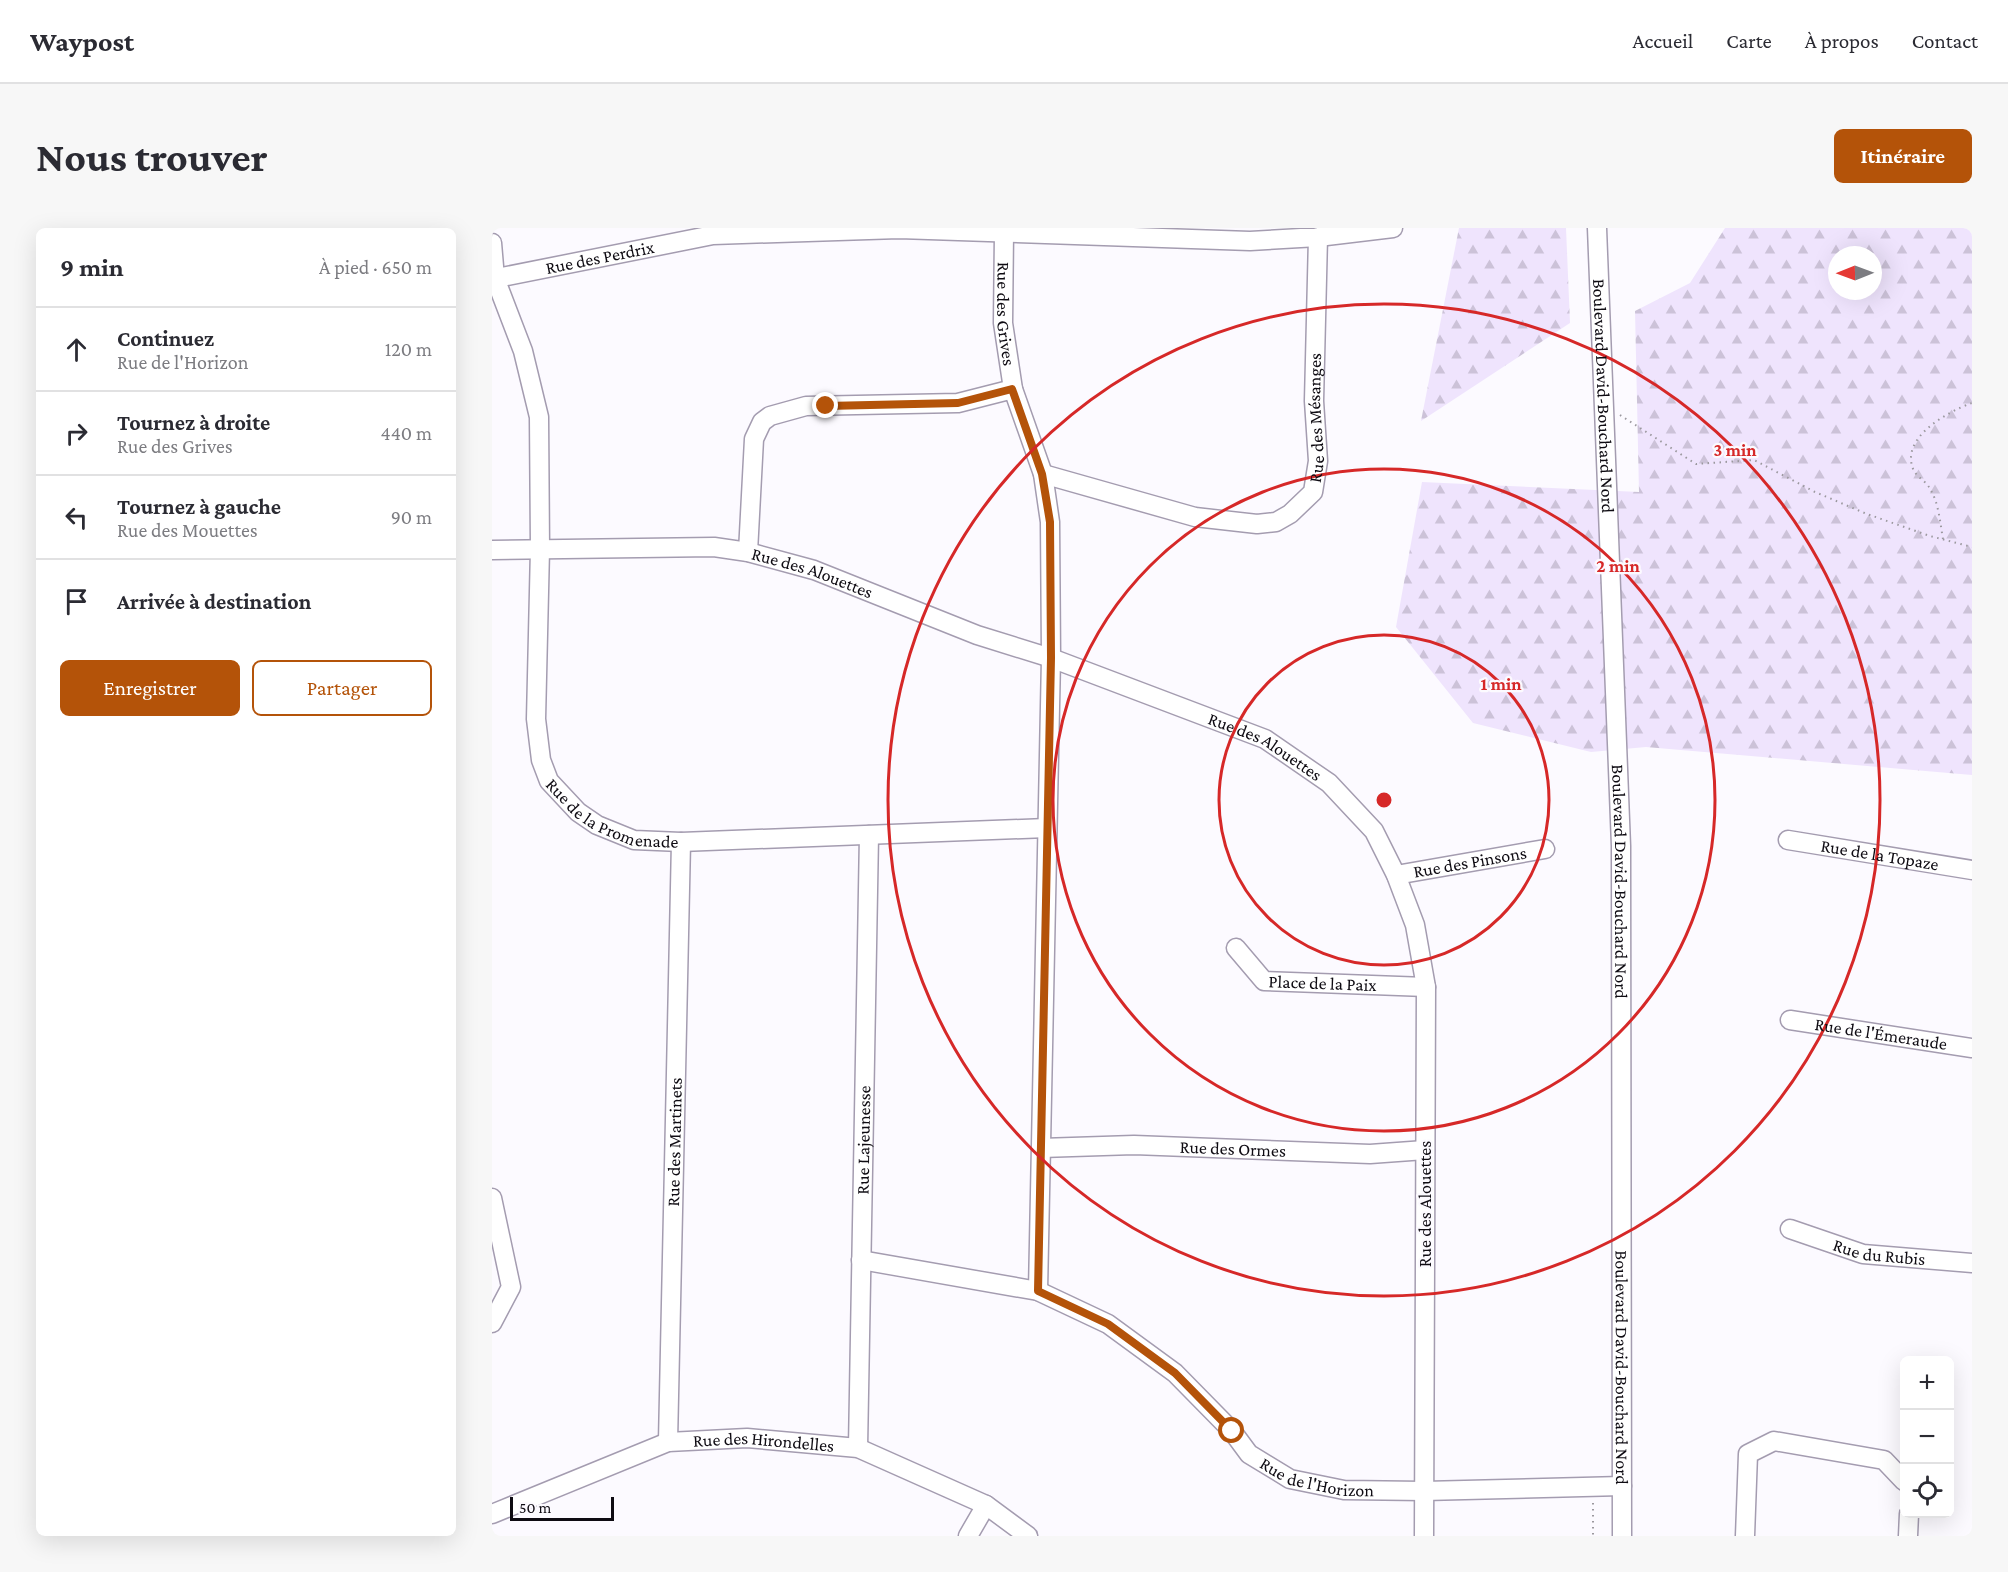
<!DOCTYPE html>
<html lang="fr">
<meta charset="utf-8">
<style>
:root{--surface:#fff;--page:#f7f7f7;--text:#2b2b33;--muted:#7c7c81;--line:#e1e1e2;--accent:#b45309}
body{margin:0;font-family:"Crimson Pro",serif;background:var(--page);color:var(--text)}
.controls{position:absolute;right:18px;bottom:18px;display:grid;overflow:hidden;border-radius:9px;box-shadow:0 6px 24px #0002}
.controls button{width:54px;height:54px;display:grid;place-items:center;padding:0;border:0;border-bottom:2px solid var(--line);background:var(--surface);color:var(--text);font:30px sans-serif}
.compass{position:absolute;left:1336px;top:18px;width:54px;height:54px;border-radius:50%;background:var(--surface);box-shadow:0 6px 24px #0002;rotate:269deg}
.scale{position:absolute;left:18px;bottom:15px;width:104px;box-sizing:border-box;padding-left:6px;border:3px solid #0e0b12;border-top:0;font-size:16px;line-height:21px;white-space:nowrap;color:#0e0b12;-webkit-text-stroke:4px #fcfaff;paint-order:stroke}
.stop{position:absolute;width:18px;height:18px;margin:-14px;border:4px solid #b45309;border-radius:50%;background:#fff}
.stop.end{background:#b45309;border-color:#fff;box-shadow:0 2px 6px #0008}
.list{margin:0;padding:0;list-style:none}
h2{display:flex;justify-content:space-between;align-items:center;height:78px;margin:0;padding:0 24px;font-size:26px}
h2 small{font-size:20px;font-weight:400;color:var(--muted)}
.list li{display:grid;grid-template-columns:39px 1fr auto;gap:18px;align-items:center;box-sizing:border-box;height:84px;padding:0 24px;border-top:2px solid var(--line)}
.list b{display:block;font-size:22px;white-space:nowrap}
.list p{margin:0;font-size:20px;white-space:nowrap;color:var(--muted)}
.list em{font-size:20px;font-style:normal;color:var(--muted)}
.actions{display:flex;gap:12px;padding:18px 24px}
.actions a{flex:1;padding:14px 0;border:2px solid var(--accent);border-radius:9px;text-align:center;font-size:21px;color:var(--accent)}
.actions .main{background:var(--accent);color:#fff}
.icon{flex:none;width:33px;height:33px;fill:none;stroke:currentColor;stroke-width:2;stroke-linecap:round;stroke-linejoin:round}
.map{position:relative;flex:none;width:1480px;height:1308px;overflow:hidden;border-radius:9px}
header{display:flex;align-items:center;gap:36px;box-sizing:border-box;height:84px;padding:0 30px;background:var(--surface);border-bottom:2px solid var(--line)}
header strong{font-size:28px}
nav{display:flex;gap:33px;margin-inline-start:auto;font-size:21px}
.intro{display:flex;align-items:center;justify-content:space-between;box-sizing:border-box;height:144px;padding:0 36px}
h1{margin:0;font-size:42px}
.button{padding:15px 27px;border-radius:9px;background:var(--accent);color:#fff;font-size:21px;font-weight:700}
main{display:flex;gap:36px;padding:0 36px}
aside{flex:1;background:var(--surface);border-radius:9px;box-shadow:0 6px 24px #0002}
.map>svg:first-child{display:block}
</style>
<header>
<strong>Waypost</strong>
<nav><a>Accueil</a><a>Carte</a><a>À propos</a><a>Contact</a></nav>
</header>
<div class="intro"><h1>Nous trouver</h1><a class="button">Itinéraire</a></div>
<main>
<aside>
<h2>9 min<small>À pied · 650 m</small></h2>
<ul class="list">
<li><svg class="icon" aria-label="ahead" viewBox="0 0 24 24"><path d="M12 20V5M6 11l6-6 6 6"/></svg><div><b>Continuez</b><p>Rue de l'Horizon</p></div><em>120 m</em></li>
<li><svg class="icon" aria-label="right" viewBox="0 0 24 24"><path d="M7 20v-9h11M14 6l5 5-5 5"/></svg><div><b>Tournez à droite</b><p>Rue des Grives</p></div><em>440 m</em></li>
<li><svg class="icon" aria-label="left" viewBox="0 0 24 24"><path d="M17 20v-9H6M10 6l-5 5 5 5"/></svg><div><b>Tournez à gauche</b><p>Rue des Mouettes</p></div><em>90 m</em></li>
<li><svg class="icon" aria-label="arrive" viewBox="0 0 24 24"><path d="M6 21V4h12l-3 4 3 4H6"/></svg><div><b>Arrivée à destination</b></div></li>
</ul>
<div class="actions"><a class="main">Enregistrer</a><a>Partager</a></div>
</aside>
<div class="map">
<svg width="1480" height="1308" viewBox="0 0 1480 1308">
<defs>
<pattern id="forest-firs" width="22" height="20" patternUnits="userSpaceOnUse" patternTransform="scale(1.5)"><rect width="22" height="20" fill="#efe4fd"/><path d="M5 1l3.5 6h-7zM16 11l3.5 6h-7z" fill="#ccc2d8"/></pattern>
</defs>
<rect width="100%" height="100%" fill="#fcfaff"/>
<g fill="url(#forest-firs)" fill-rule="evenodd">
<polygon points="967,0 1074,0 1078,95 929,193"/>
<path d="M 1233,0 L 1480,0 L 1480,547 L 1154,519 L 1099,524 L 981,495 L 904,399 L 930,254 L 1147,264 L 1143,83 L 1198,55 ZM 1345,27 L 1381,27 L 1381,63 L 1345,63 Z"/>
</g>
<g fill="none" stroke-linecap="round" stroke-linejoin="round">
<defs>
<g id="minor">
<path id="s1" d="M 1105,0 L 1129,618 L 1130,1308"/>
<path id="s2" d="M 512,4 L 511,95 L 521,161 L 551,246 L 558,294 L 559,430 L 546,1063"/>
<path id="s3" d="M 0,15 L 3,50 L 31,123 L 47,189 L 48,321 L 44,491 L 49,532 L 57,553 L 86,584 L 105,597 L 142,612 L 189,614 L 555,600"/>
<path id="s4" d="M 0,51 L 221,7 L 407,1 L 758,13 L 826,9 L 901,0"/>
<path id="s5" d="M 551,246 L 703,289 L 765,296 L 784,294 L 798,286 L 821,264 L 826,233 L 822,173 L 826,9"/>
<path id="s6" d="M 0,322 L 222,319 L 256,324 L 322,342 L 485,407 L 559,430 L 773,511 L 837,555 L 882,603 L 904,647 L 923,697 L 934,759 L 932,1308"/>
<polyline points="256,324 262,211 270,194 278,188 314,178 466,175 521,161"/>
<path id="s7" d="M 1296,612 L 1480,642"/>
<path id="s8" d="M 904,647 L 1053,621"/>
<path id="s9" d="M 744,720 L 772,753 L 934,759"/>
<path id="s10" d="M 1298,792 L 1480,820"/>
<path id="s11" d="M 549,920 L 642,917 L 878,926 L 933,922"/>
<polyline points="0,970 19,1059 0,1095"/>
<path id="s12" d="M 1298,1001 L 1371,1026 L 1480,1035"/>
<path id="s13" d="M 369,1032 L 546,1063 L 616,1096 L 683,1145 L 740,1203 L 757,1226 L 798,1251 L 852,1262 L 932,1263 L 1130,1258"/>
<path id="s14" d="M 176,1214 L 189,614"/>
<path id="s15" d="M 366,1220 L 377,607"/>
<path id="s16" d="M 0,1286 L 176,1214 L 255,1210 L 366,1220 L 494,1277 L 536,1308"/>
<polyline points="476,1308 494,1277"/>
<polyline points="1253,1308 1256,1226 1282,1213 1392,1232 1412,1253"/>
<polyline points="1416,1308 1417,1286"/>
</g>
</defs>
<use href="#minor" stroke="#a49cb0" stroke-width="21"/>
<g stroke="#9b989e" stroke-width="2" stroke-dasharray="1.5 4.5" stroke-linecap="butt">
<polyline points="1128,187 1204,236 1262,232 1323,264 1375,286 1438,308 1480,319"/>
<path d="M 1451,311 C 1448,295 1447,275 1438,261 C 1435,254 1426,250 1422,243 C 1406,210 1457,183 1480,175"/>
<polyline points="1101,1275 1101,1308"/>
</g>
<use href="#minor" stroke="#fff" stroke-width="18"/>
</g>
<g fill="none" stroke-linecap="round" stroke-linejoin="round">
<polyline stroke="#b45309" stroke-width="8" points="334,178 466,175 520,161 550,246 558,294 559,430 546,1063 616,1096 683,1145 740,1203"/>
</g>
<g fill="none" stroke="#d62828" stroke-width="3">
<circle cx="892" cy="572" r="165"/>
<circle cx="892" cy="572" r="331"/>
<circle cx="892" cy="572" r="496"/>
</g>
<g text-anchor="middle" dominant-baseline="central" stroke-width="4.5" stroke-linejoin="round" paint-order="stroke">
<g font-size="18" fill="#0e0b12" stroke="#fcfaff">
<text stroke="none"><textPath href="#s4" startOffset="110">Rue des Perdrix</textPath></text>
<text stroke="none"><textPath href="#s2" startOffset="82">Rue des Grives</textPath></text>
<text stroke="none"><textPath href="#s1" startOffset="168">Boulevard David-Bouchard Nord</textPath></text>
<text stroke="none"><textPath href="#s5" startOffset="362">Rue des Mésanges</textPath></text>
<text stroke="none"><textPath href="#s6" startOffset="324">Rue des Alouettes</textPath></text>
<text stroke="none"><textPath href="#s6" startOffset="810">Rue des Alouettes</textPath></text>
<text stroke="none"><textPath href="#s3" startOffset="622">Rue de la Promenade</textPath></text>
<text stroke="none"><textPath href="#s7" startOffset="93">Rue de la Topaze</textPath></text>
<text stroke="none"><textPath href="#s8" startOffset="75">Rue des Pinsons</textPath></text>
<text stroke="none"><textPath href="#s1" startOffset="654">Boulevard David-Bouchard Nord</textPath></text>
<text stroke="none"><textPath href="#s9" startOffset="102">Place de la Paix</textPath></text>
<text stroke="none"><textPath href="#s10" startOffset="92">Rue de l'Émeraude</textPath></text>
<text stroke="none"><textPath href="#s15" startOffset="308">Rue Lajeunesse</textPath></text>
<text stroke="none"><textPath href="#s14" startOffset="300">Rue des Martinets</textPath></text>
<text stroke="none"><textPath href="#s11" startOffset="192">Rue des Ormes</textPath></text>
<text transform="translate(933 976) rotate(-90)">Rue des Alouettes</text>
<text stroke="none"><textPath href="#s12" startOffset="93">Rue du Rubis</textPath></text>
<text stroke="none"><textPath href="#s1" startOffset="1140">Boulevard David-Bouchard Nord</textPath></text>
<text stroke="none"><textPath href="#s16" startOffset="286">Rue des Hirondelles</textPath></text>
<text stroke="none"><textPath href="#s13" startOffset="524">Rue de l'Horizon</textPath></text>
</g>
</g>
<circle cx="892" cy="572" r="9" fill="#d62828" stroke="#fcfaff" stroke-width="3"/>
<g font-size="18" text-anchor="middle" font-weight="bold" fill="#d62828" stroke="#fcfaff" stroke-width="4.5" stroke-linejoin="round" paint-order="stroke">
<text x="1243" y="228">3 min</text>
<text x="1126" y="344">2 min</text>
<text x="1009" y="462">1 min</text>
</g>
</svg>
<div class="controls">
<button>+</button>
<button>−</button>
<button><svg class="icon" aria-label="locate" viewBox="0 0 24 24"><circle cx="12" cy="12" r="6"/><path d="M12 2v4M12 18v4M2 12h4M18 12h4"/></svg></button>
</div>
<svg class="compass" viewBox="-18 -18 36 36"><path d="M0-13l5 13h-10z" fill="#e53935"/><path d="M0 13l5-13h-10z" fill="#7c7c81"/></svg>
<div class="scale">50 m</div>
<div class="stop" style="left:740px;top:1203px"></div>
<div class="stop end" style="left:334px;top:178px"></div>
</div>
</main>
